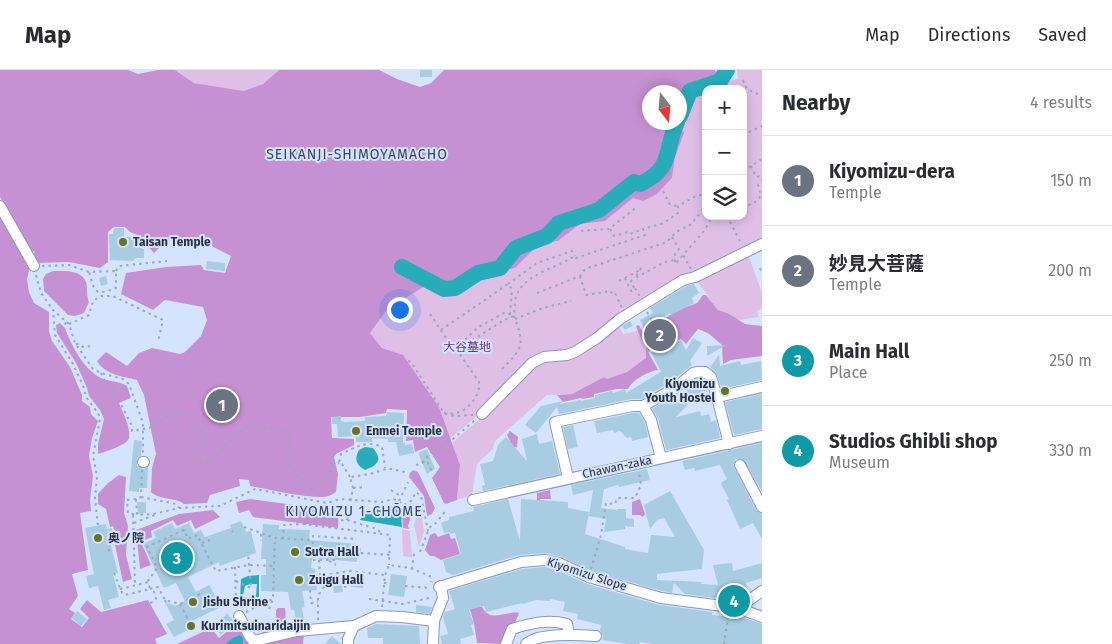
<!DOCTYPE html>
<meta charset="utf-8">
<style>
:root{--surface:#fff;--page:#f7f7f7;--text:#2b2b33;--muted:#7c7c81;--line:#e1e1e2;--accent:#677522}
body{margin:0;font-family:"Fira Sans","Noto Sans JP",sans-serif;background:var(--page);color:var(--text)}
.controls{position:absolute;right:15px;top:15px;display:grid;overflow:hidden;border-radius:10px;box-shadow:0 2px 12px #0003}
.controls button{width:45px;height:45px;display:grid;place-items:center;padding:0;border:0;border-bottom:1px solid var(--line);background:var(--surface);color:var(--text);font:25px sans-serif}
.compass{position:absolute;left:642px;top:15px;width:45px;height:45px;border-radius:50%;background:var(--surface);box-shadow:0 2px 12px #0003;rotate:164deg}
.you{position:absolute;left:399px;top:239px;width:18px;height:18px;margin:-12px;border:4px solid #fff;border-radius:50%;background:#1a73e8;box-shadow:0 0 0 8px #1a73e833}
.badge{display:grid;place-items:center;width:32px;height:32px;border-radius:50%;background:var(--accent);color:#fff;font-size:16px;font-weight:700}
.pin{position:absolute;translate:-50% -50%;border:2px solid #fff;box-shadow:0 1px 5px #0006}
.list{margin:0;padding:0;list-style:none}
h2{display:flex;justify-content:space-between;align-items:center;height:65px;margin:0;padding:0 20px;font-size:21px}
h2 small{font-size:16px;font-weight:400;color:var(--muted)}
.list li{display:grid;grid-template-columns:32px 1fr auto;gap:15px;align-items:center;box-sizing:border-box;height:90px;padding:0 20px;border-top:1px solid var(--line)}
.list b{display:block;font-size:19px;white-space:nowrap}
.list p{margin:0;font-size:16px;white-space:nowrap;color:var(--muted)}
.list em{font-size:16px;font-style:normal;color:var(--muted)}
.icon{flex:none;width:28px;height:28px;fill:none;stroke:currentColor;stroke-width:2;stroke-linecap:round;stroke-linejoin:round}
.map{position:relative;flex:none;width:762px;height:574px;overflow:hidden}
header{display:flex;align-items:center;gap:30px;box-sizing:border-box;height:70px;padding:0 25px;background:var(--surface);border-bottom:1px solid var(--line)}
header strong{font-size:24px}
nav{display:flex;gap:28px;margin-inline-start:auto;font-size:18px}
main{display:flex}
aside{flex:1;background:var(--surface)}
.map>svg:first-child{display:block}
</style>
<header>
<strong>Map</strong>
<nav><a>Map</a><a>Directions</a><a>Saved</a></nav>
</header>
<main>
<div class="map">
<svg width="762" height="574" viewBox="0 0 762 574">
<rect width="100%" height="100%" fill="#d5e4fe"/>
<g fill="#e0bfe7" fill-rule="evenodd">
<polygon points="175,0 279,0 263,14 244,21 194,13"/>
<path d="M 737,0 L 762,0 L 762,171 L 695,205 L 579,277 L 548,285 L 450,369 L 439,337 L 415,302 L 403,286 L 382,278 L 370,263 L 384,244 L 390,237 L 434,211 L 455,223 L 491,203 L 515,198 L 539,174 L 558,171 L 580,154 L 605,151 L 633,128 L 657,124 L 672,108 L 675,87 L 683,63 L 680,57 L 693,23 L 712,15 L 738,9 ZM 706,19 L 743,19 L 743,146 L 706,146 Z"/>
<polygon points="748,184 762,223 762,238 757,241 759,247 738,250 718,240 697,211"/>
<polygon points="617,253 623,264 637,261 646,278 647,288 627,302 606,310 604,307 572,324 547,325 495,371 493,379 477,394 472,425 457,430 460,395 452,373 492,338 539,292 567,287"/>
<polygon points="420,436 424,462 419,477 414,455"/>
<polygon points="402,459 410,461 412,487 403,486"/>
</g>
<g fill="#c691d2" fill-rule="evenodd">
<path d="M 0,0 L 128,0 L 138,4 L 158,0 L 175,0 L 194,13 L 244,21 L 263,14 L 279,0 L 379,0 L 397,9 L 420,17 L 431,13 L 444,0 L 715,0 C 722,15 703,18 693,23 L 680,56 L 684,63 L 675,87 L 672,108 L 657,124 L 643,131 L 633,128 L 605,151 L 580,154 L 558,171 L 539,174 L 515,198 L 491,203 L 455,223 L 434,211 L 390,237 L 384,244 L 370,263 L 382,278 L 403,285 L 439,337 L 460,395 L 457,430 L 446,434 L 444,433 L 432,408 L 440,397 L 427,377 L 415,382 L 413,370 L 406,371 L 407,340 L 387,339 L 386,343 L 360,347 L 331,347 L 332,368 L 354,369 L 354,375 L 336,384 L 334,387 L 338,404 L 336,422 C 332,425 327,427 322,427 C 300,427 272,420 250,416 L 249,410 L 239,409 L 240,416 L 210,425 L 207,433 L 184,434 C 175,427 159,430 151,422 L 152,398 L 156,384 L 144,325 L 137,310 C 122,306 105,305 97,291 L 106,282 L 127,296 L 139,283 L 152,278 L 180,284 L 185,282 L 201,266 L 207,250 L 203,237 L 165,230 L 153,240 L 121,224 L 126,203 L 166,197 L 201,195 L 204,200 L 225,203 L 231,186 L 194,167 L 192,171 L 161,170 L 159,178 L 154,183 L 137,165 L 130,162 L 125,157 L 114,157 L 108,162 L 108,192 L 100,198 L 69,192 L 38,193 L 33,186 L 35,181 L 32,182 L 0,127 ZM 650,22 L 680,22 L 680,52 L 650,52 Z"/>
<polygon points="0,146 30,197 27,209 29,222 34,233 49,242 49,261 52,271 70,297 82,325 82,331 90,337 91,344 98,351 92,368 89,386 93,406 90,430 91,441 80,443 88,500 72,504 78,526 69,539 75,543 71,549 82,557 89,548 80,539 87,530 101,542 148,530 167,564 155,569 157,574 0,574"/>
<path d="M 53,201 C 64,201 81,199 86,212 C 88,218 86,225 89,232 L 84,243 L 75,246 L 68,245 L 44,221 L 43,209 L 46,204 Z"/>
<polygon points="703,225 706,225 718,240 729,244 745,254 762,256 762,286 731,290 723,294 722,275 708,263 698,259 686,274 681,269 669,274 665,273 657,261 663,255 661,251 678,240 697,233"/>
<path d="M 60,253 L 65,258 C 71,275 84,300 101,308 C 109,312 117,310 127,316 L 131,328 L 119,333 C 123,343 131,357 129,368 C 128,375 104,382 98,384 L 98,374 L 104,349 L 100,340 L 89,326 L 87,318 L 76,293 L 57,263 L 56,255 Z"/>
<path d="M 639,255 C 642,265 654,269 649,282 C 645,276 637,262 636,256 Z"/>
<path d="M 646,278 L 658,300 C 649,301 632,310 628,319 L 617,319 L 594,324 L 594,327 L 582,329 L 581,328 L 563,332 L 557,325 L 572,324 L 604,307 L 607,309 L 627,302 L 646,288 Z"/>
<polygon points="510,361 518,367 517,377 509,379 508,374 510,371 507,365"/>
<polygon points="413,400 418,402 435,438 432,444 427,446 424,426 409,407 410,403"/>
<polygon points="119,405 126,407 124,443 128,456 126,485 132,509 123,512 115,475 118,474 113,456 110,457 106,439 98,434 98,424 108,413"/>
<polygon points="550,420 551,429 540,429 540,436 537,436 537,423"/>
<polygon points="250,429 339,441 338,458 253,447 249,440 239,443 236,432"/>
<polygon points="640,429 645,444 643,447 640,445 632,445 632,432"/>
<polygon points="213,440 220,447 195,459 191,450 177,456 173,450 151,461 152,467 141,472 151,495 140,499 136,460 179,444"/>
<polygon points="405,440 411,447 408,456 409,459 403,458 402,442"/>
<polygon points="435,463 438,467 449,463 451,469 455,468 460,484 441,490 434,486 430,486 425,480 430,465"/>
<path d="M 468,533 L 482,537 C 491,554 506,540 519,543 L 515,553 L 508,556 L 502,574 L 477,573 L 474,553 Z"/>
<path d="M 278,538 L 285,538 C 288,556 279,561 263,565 L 260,555 L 276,551 L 276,540 Z"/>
<polygon points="236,554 250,574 177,574 211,558 219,568"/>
<polygon points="304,564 303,574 259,574"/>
</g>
<g fill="#28acb9" fill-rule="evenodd">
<path d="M 365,377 L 373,378 C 383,390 378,395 365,400 C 356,395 354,389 359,380 Z"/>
<polygon points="393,436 398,437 401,441 402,457 360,450 366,440"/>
<path d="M 259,505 L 259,527 C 254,532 247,533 240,530 L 241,509 L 248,506 ZM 250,514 L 257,514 L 256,525 L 245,528 L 243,525 L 245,516 Z"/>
<polygon points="240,565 243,568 243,574 226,574 231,569"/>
</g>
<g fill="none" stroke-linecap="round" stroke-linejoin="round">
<g stroke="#28acb9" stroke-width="16">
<polyline points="680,46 690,21 720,11 727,0"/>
<path d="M 402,197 L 444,219 L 455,218 L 478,203 L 500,198 L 516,178 L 547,166 L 559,153 L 599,140 L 634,112 L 640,114 C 674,98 664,81 677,52"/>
</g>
</g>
<g fill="#a8cce1">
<rect x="420" y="0" width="12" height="7"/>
<polygon points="114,158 124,158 124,167 137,167 137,177 142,177 142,179 144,179 144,188 136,188 133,191 110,190 109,164 113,164"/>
<polygon points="207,191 225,193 225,201 206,199"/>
<polygon points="106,206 108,214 101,216 99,208"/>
<polygon points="694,214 699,223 692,228 694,233 671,245 670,243 644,258 640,250 653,243 650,238 686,216"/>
<polygon points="630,251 633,256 625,260 622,256"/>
<polygon points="693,268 702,273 690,291 692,295 671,312 641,329 631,329 559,344 557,337 536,363 525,355 541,336 563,331 560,334 581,330 581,331 595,328 595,325 612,321 613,323 625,319 626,323 661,302 651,282 666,275 667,277 681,270 686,280"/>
<polygon points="726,275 707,286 707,276"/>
<polygon points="719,285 720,296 740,291 741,295 761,291 762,310 722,319 717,305 710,297"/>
<polygon points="700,309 707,321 690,326 693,329 676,347 700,341 701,346 709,344 711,352 716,350 720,368 666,380 658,348 652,339 673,327 676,333 687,320 685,318 693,312 696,314"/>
<polygon points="762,324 762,359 734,365 725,332"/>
<polygon points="387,342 404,343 403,373 405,373 405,375 412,374 414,383 399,386 396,372 388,372 388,369 372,368 372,372 356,372 356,366 338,367 337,354 332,354 332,347 341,346 341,351 345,352 365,351 365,347 386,346"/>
<polygon points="633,343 639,343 645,353 648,367 632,371 631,367 627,368 620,361 614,363 613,360 597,363 594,351"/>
<polygon points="573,355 578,377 568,379 563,357"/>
<polygon points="537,364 539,374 552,371 560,404 483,421 482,416 485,415 480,394 493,391 498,375 506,367 527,391 522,369"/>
<polygon points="134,370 142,371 141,386 137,389 137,395 143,399 148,397 147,418 139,418 139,422 129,421"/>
<polygon points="762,373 762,422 744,390 736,389 733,395 756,440 762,444 762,469 753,453 740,459 727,430 729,429 721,414 722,412 727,409 720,395 695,401 694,398 685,400 682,391"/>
<polygon points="427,379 435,399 427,404 418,383"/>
<polygon points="647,399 650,410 619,417 618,415 604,419 601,438 617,440 617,439 626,439 626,448 634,449 634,457 625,456 625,459 604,462 606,449 589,446 593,420 573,425 571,415"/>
<polygon points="670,421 704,480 702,499 657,504 657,510 702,512 701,514 718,515 713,495 732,493 733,501 762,493 762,508 746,513 748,522 741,524 741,527 736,531 685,524 674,513 672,523 662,521 591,501 562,487 546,483 519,485 453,505 446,502 443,490 461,484 455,463 450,464 450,462 444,463 441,453 449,450 449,447 474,441 473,437 508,429 520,471 521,429 568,432 568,438 589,442 585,464 625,477 625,479 648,483 651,465 675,467 664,448 657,450 650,459 644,435"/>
<polygon points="137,432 146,432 146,443 138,444"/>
<polygon points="241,451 246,462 251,461 256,483 220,496 219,492 188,507 196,522 209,515 221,537 192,551 194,557 174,567 166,554 174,550 165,532 176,536 185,531 176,513 164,518 143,474 156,468 153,462 172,453 175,459 189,453 194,463 201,460 205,467 231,458 230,455"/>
<polygon points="106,454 107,459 112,458 116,474 111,475 118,503 113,504 119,527 108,530 111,538 104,540 98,516 89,518 86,506 94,504 85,458"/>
<polygon points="263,454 279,455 279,459 310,460 309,470 358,474 357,478 361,478 360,488 357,488 357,492 314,488 312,489 311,498 315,499 317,520 302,521 305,537 302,538 304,549 296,550 294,540 291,540 288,522 261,521 261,505 266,505 266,489 261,489"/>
<polygon points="545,497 557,500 587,514 659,535 712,542 712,545 731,547 731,544 736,545 762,554 762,574 654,574 640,572 639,574 628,574 602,570 603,566 600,560 601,555 577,549 578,544 563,541 565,532 550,529 550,531 536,530 523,534 522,533 486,542 484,536 469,540 474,554 471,555 474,565 460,569 461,574 442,574 440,566 448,564 443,547 445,542 455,539 449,521 522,499"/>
<polygon points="391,504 407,506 404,527 388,525"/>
<polygon points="352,505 365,506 363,518 351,517"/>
<polygon points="342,514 343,522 334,523 333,515"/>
<polygon points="416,535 432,537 430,544 416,542"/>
<polygon points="77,541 87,549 81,556 72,548"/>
<polygon points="226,542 234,552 221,565 213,556 226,545 226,546"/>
<polygon points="376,554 419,556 420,574 383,574 383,568 368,568 367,558"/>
<polygon points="332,566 341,574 325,574"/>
</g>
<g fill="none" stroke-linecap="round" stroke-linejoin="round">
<defs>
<g id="minor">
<polyline points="0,136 34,196"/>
<polyline points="643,336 651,350 661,388"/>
<polyline points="482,344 532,293 544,287 567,285 575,282 597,268 620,249 683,210 695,207 762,174"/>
<polyline points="729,374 717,327 762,317"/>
<polyline points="143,392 144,392"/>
<polyline points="740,395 762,437"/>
<polyline points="568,408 555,352 632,336 643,336 675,318 693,303 698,302 705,302 711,307 717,327"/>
<polyline points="473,430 762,366"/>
<polyline points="439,517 521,492 545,490 559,493 589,507 661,528 738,538 762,547"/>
<polyline points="738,538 762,521"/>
<polyline points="239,546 250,567 254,571"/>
<polyline points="254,574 254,571 297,561 354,556 376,546 402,547 434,551"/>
<polyline points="348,574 348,569 354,556"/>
<polyline points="433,574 434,551 443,528 441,516"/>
<path d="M 506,574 L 512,559 C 531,553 548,549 567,554 L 569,564"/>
<path d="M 526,574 C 538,562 580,565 596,566"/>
</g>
</defs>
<use href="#minor" stroke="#8898b7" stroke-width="12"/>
<g stroke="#9aa7bc" stroke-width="2" stroke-dasharray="2.5 4" stroke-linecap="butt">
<polyline points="743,10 747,19 762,26"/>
<polyline points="743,65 762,56"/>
<polyline points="702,86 706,84"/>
<polyline points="751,96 756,107 760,106 762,110"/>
<polyline points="743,101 762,89"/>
<polyline points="663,121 670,135 678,136"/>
<polyline points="743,134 744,136 753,134 761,126 758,115 762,112"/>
<polyline points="727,146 742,175"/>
<polyline points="610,159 614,166 628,162 630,164 643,159"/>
<polyline points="581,161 609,159 638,136"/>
<polyline points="672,167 679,179 675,184 675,194 683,185"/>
<path d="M 42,196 L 69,195 L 89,202 L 116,201 L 116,218 C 93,227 95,221 89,202"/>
<polyline points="641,198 635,208 665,192 674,190"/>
<polyline points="760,198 762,203"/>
<polyline points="691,199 683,185 705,160 712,146"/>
<polyline points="116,201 119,196 167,191"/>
<polyline points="36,205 41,223 53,240"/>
<polyline points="580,206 586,225 611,221 612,224 615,223 622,238"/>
<polyline points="625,208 631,221 635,218 640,227"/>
<polyline points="619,211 640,200"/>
<polyline points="508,214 537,193 572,181 575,186"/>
<polyline points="634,218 631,211 635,208"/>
<polyline points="537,223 580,206 585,199 667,172 676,162 690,155 706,136"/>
<polyline points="647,242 656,257 650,260"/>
<polyline points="430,244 446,268 455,275 463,272 477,258 504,243 508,243 513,247"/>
<polyline points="515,249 543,238 571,231"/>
<polyline points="69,254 89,245 93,231 101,226 113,226 163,250 158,272"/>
<polyline points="649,258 659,278"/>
<polyline points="60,259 67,252"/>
<polyline points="441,260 508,214 512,219 510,244"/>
<polyline points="76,274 80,274 83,277 92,276"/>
<path d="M 408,291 L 411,292 L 444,343 C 452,348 464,345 474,345"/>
<path d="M 502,299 C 523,278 525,275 514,246"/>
<path d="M 101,303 L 106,314 L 113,319 L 131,354 L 132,361 L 153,357 L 169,344 L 186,344 L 193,357 L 203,362 C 203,370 198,386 200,392 L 203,393 L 208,392 L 246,357 L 255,355 L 287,362 L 291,369 C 281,395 295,403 313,419 C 325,416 328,406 333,395 L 339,393"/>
<path d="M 444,343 C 448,343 453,344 456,343 C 469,340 481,324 479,312 L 457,280 L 504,250 L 514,246 C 515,239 514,228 518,222 C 529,203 556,198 575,186 L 576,188 L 645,165 L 643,159 L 664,153 L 678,143 L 678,136 L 696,126 L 706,124"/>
<polyline points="422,393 427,391 433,404"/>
<polyline points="416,395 422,393 430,383 453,369 475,350"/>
<polyline points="142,400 141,427 136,429 137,445 153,444 179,438 220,436 255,419 327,433 340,429 382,432 393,429 399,431 414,445"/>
<path d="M 350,407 L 342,394 L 339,393 L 341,384 C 356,377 366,370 382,377 L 385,398"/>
<polyline points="353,418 364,417"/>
<polyline points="391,420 402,427"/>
<polyline points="141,427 176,434 179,438"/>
<polyline points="136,429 127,430 128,443 137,445"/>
<polyline points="399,431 408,412"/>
<polyline points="404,435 411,431 416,422 421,426 428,461"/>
<polyline points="133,445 135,515"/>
<polyline points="347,450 353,418 350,407 370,404 386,399 392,399 405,402"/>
<polyline points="134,453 157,444"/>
<polyline points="98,455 95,429 97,406 93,386 100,349 98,343 86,327 84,318 73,294 55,265 53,240 69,254 75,273 93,299 101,303 123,309 129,314 143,353 143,383"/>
<polyline points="305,455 305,452 347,450 377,459 381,463"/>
<polyline points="244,457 275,468 313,470"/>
<polyline points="232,462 233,461"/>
<polyline points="261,464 261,471"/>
<polyline points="339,467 338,490 312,490 313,466 357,469"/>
<polyline points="283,469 284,455 302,454 390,465 389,495"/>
<polyline points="202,473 210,470"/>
<polyline points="109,479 109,482"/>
<polyline points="332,482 344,482"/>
<polyline points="420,482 428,461 431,456 436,453 447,439"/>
<polyline points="361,483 390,485"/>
<polyline points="319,490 320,506 349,501 385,505"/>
<polyline points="329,491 336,495"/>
<polyline points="235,497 236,537"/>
<polyline points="412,499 414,484 416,481"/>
<polyline points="591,499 601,465 606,433 615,434 617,428 635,428 641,415 639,403"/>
<polyline points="114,503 122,523 125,525 150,519 148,511 157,498 147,477 184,460 188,469 197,465 216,501 249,495 274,496 275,468"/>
<polyline points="236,511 251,518 248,482"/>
<polyline points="325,512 344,510 345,517"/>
<polyline points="384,513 390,514"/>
<polyline points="405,516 429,518"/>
<polyline points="344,517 348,516 347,501"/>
<polyline points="120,519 149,512"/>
<polyline points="150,519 158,517 165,530 180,534 204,522"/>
<polyline points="310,520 311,533 318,532"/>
<polyline points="369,529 403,534 433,527"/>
<polyline points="165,530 167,536"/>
<polyline points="180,534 189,551"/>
<polyline points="145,537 156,529 153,518"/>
<polyline points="382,537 385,505 389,495 410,498 430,506 431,512"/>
<polyline points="269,539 273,529"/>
<polyline points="246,542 273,529 274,496"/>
<polyline points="318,550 318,526 326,514 324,505"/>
<polyline points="724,574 728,547"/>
</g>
<use href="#minor" stroke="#fff" stroke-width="10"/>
</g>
<g fill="#677522" stroke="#d5e4fe" stroke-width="2">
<circle cx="123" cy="172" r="5"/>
<circle cx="725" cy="321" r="5"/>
<circle cx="356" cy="361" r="5"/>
<circle cx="98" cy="468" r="5"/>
<circle cx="295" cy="482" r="5"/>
<circle cx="299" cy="510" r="5"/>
<circle cx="193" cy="532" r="5"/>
<circle cx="191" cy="556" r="5"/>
</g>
<g text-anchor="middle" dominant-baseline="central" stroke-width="4" stroke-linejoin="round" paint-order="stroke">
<g font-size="12" font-weight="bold" fill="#2b323e" stroke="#d5e4fe" text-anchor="start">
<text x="133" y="172">Taisan Temple</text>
<text x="715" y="314" text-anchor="end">Kiyomizu<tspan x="715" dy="14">Youth Hostel</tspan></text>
<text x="366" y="361">Enmei Temple</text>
<text x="108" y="468">奥ノ院</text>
<text x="305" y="482">Sutra Hall</text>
<text x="309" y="510">Zuigu Hall</text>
<text x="203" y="532">Jishu Shrine</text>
<text x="201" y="556">Kurimitsuinaridaijin</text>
</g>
<g font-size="12" fill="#733381" stroke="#d5e4fe">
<text x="467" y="277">大谷墓地</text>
</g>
<g font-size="12" fill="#2b323e" stroke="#d5e4fe">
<text transform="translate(617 397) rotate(-12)">Chawan-zaka</text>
<text transform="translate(587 504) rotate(18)">Kiyomizu Slope</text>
</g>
<g font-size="14" letter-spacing="1" fill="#384660" stroke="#d5e4fe">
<text x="357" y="84">SEIKANJI-SHIMOYAMACHO</text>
<text x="354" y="441">KIYOMIZU 1-CHŌME</text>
</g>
</g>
</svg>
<div class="controls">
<button>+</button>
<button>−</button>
<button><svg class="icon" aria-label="layers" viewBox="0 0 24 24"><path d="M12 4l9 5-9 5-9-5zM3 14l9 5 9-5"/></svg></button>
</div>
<svg class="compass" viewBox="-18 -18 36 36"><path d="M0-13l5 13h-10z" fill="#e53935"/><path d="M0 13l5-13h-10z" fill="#7c7c81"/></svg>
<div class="you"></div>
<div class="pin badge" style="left:222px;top:335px;background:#6b7280">1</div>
<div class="pin badge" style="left:660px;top:265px;background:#6b7280">2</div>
<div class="pin badge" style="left:177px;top:488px;background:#0f9aa8">3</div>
<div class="pin badge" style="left:734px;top:531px;background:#0f9aa8">4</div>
</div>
<aside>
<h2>Nearby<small>4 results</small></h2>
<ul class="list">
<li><span class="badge" style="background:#6b7280">1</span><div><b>Kiyomizu-dera</b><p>Temple</p></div><em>150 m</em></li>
<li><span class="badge" style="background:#6b7280">2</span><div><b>妙見大菩薩</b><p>Temple</p></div><em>200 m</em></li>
<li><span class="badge" style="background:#0f9aa8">3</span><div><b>Main Hall</b><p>Place</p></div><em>250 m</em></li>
<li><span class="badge" style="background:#0f9aa8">4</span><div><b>Studios Ghibli shop</b><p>Museum</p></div><em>330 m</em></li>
</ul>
</aside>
</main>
